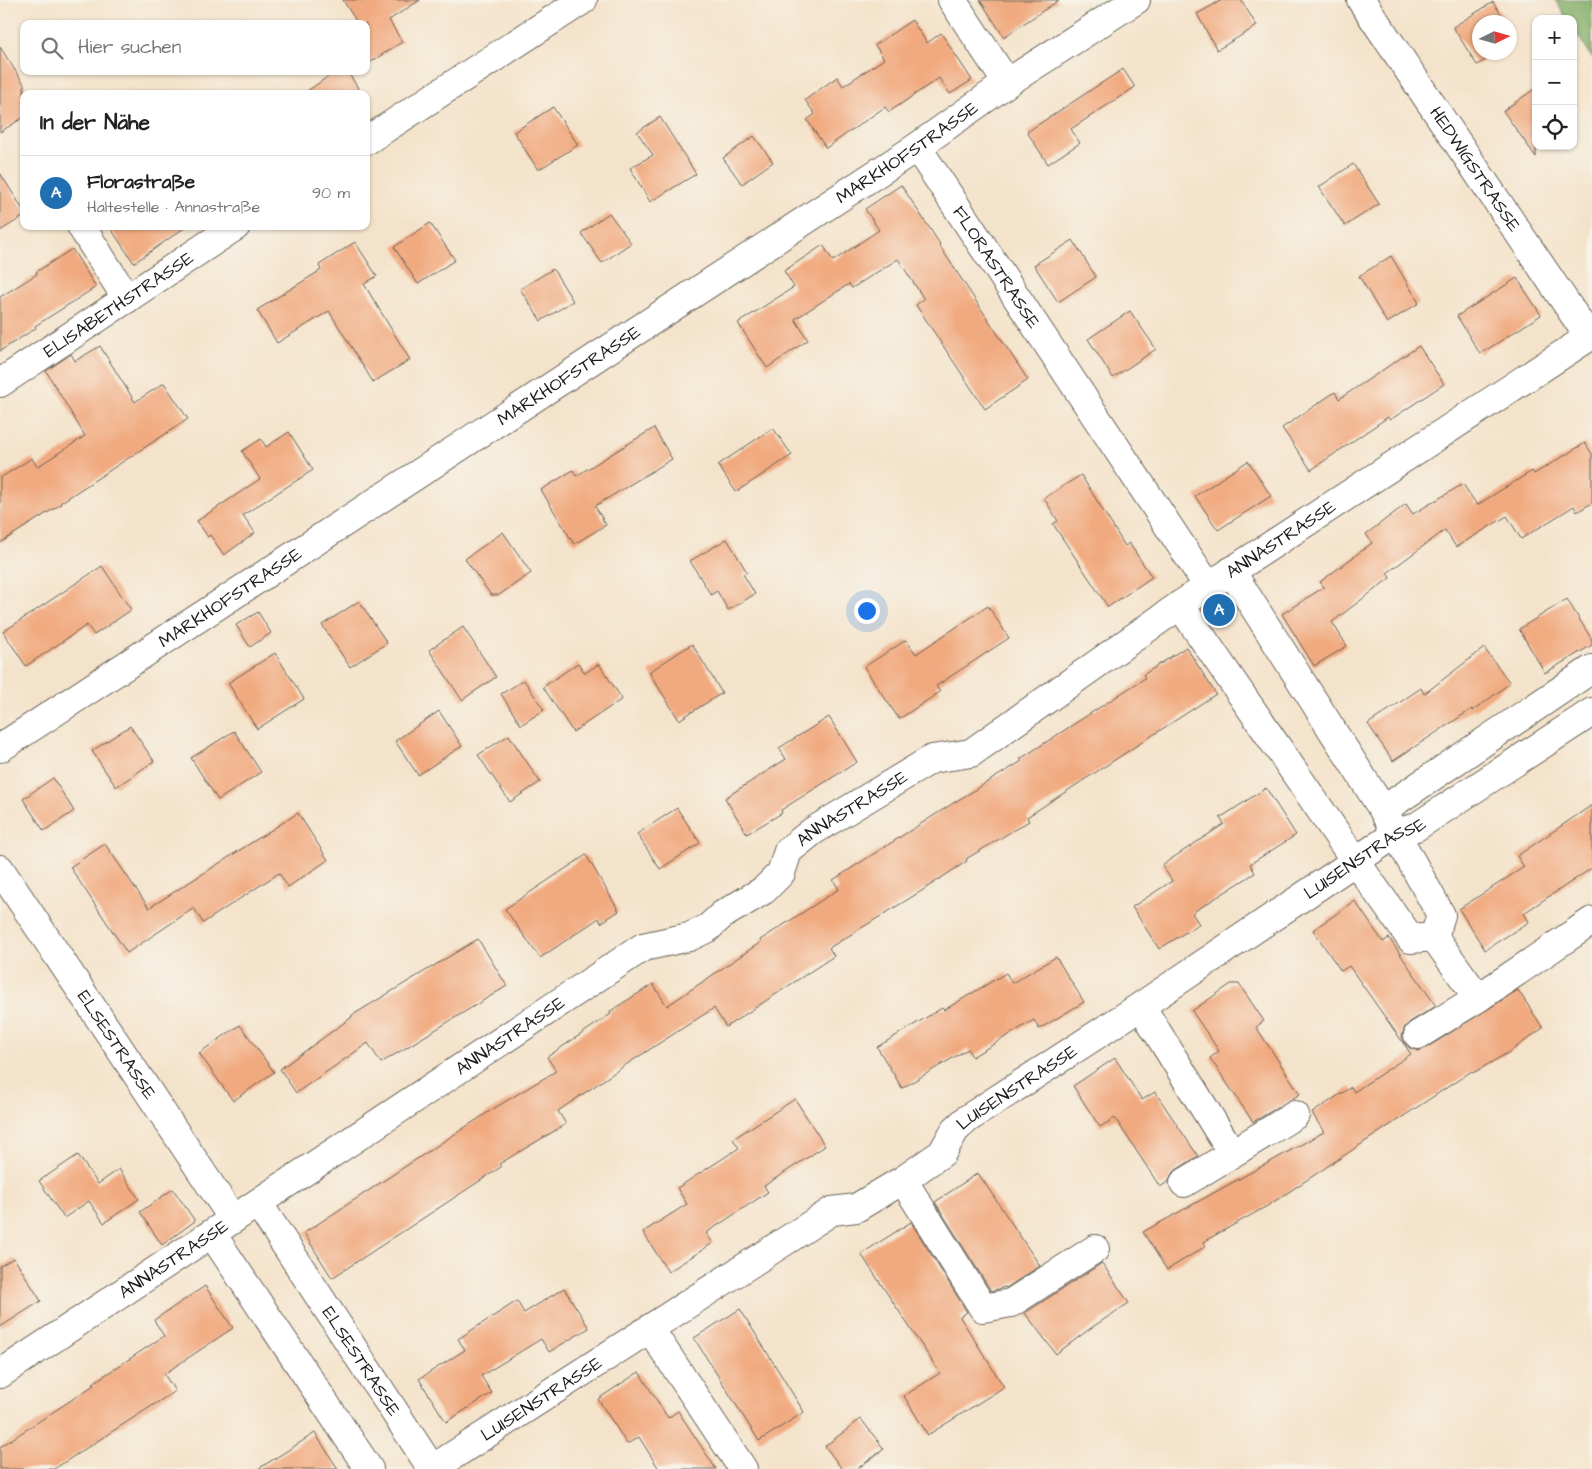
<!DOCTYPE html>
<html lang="de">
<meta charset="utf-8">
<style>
:root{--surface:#fff;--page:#f2f2f2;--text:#222;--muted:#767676;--line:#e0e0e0;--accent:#1f6fb2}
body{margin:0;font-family:"Architects Daughter",sans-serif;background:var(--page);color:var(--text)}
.controls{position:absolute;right:15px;top:15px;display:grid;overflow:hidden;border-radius:10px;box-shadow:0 1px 4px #0004}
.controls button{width:45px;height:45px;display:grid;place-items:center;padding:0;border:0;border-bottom:1px solid var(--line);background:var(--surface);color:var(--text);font:25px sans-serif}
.compass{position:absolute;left:1472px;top:15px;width:45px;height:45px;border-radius:50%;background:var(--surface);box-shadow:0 1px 4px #0004;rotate:85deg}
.you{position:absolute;left:866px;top:610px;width:18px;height:18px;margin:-12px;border:4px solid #fff;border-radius:50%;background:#1a73e8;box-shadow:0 0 0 8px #1a73e833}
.badge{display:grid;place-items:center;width:32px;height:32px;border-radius:50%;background:var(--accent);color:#fff;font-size:16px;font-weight:700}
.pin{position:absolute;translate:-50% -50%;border:2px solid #fff;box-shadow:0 1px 5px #0006}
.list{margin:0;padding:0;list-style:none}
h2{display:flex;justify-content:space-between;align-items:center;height:65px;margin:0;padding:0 20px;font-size:21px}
h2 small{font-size:16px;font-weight:400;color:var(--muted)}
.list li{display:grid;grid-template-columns:32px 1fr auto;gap:15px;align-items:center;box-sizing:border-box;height:75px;padding:0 20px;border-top:1px solid var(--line)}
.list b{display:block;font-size:19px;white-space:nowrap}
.list p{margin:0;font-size:16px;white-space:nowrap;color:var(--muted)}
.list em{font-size:16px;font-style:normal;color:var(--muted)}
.icon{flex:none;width:28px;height:28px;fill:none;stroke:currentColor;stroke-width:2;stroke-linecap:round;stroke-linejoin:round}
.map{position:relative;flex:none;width:1592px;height:1469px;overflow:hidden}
.search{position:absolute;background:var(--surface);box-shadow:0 1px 4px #0004;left:20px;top:20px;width:350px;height:55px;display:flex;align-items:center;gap:12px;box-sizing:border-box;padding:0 18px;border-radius:10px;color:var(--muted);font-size:19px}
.panel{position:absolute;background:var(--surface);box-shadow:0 1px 4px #0004;left:20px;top:90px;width:350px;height:140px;border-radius:10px}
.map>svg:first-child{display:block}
</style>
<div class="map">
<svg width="1592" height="1469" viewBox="0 0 1592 1469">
<rect width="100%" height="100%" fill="#f7f3e8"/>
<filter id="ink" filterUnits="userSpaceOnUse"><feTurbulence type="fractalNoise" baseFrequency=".02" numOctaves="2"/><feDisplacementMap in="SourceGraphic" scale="10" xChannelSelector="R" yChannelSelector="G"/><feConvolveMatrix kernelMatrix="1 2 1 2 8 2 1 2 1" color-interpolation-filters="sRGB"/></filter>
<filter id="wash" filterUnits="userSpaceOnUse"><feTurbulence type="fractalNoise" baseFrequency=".0096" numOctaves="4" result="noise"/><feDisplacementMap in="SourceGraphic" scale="20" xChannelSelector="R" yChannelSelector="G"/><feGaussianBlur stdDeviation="1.12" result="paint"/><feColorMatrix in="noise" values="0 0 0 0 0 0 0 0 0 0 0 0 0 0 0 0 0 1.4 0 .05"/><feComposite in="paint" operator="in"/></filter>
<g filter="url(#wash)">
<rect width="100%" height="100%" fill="#f4e3cb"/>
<polygon fill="#80ac65" stroke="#4e6440" points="1555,0 1592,0 1592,58 1573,28 1573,19 1567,19"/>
<g id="blocks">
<g fill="#f1aa80">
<polygon points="343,0 420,0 389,20 402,42 366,65 366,24 358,24"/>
<polygon points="980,0 1059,0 1004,37"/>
<polygon points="1222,0 1241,0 1257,26 1217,50 1197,14"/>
<polygon points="1493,2 1506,22 1480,22 1480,52 1498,52 1477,65 1453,27"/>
<polygon points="912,20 927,43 941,33 972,80 950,94 939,78 889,112 885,107 826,148 807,120 815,114 805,100 837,77 843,86 884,59 875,45"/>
<polygon points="0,47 24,84 24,117 0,132"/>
<polygon points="1123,69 1135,87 1071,129 1080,143 1048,164 1027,132"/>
<polygon points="336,71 347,71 362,94 303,94"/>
<polygon points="1536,88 1536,157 1503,111"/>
<polygon points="553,107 578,145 538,170 514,132"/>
<polygon points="660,117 696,174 650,202 630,168 653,155 637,132"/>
<polygon points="754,136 773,162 742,184 723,158"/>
<polygon points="1353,164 1379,204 1345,226 1319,187"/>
<polygon points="0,173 24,211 24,216 0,231"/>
<polygon points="901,185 940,244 939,245 1028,380 985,409 916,305 924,299 898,259 852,288 849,284 795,319 808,340 767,368 738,323 794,287 784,271 823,245 833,261 879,230 865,209"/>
<polygon points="609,213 631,243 602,263 581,233"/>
<polygon points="430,223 455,260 418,284 394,247"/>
<polygon points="109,226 187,226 134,263"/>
<polygon points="1073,240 1096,277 1058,302 1034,265"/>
<polygon points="355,242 377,276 364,284 410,360 373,382 329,311 277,343 257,310 321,270 319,265"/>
<polygon points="72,249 96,287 35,326 36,328 0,351 0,297 37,274 36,272"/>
<polygon points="1391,256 1419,303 1387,323 1359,276"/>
<polygon points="553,269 573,301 541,321 520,289"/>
<polygon points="1517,278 1541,315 1480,354 1457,316"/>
<polygon points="1130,311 1156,349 1113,378 1088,339"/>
<polygon points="100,346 135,402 164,383 188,419 60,503 61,504 0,543 0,478 32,458 37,467 85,436 46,371 71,354 75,361"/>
<polygon points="1419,346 1444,384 1390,420 1388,417 1311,470 1282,428 1335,392 1339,399"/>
<polygon points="654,428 672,459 595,506 606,525 574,544 541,490 573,470 576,476"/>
<polygon points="773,428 792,455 736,492 718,465"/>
<polygon points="289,432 313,470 243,515 255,533 224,555 210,535 208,537 197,521 260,479 242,451 261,439 266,447"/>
<polygon points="1585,443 1592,454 1592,503 1577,512 1574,506 1521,539 1507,516 1456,547 1445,530 1387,573 1390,578 1332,622 1347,646 1314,666 1282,614 1324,587 1320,582 1372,543 1366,534 1406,504 1413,514 1463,484 1477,505 1532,471 1534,474"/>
<polygon points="1248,461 1271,496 1218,530 1195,496"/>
<polygon points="1081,475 1125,546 1129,543 1152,577 1108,607 1053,524 1058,521 1044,498"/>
<polygon points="503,532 531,573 499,595 491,595 465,559"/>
<polygon points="727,539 747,572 743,574 755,594 728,610 717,591 711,595 690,561"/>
<polygon points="102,566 131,610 94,635 87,625 26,666 3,632"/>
<polygon points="1567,599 1592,640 1592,645 1545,673 1519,629"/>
<polygon points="359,601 387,643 350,667 322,625"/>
<polygon points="988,606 1009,638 936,686 940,692 899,719 864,667 906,640 916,654"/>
<polygon points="258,612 271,633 250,647 236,625"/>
<polygon points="463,627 496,677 462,700 429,650"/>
<polygon points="692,644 722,693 679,720 649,672"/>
<polygon points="1186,647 1216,694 1027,817 1029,821 966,859 967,861 923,890 829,948 834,956 726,1027 714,1008 624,1066 558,1111 566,1124 499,1164 501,1167 332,1278 304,1233 493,1109 556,1071 547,1057 611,1014 609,1012 653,984 667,1006 761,942 760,940 839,889 833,880 955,802 1022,761 1020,759 1145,678 1143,675"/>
<polygon points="1484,648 1510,683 1473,711 1472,709 1393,761 1368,724 1421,688 1424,694"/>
<polygon points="275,653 304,699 257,729 228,683"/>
<polygon points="578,663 585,673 599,664 622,699 573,732 543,687"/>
<polygon points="524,680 544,710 521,725 501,694"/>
<polygon points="439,711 462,746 418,775 395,741"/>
<polygon points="829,717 857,762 781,810 782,813 747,834 725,798 786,759 779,748"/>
<polygon points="130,726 154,761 116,787 92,751"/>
<polygon points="234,731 261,772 218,800 191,758"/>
<polygon points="509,735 540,782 510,802 478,755"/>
<polygon points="53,778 74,811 44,831 23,799"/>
<polygon points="1266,788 1296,835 1250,864 1255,873 1192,913 1199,924 1159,949 1132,907 1172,881 1162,865 1224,824 1220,818"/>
<polygon points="1592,805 1592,868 1524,913 1529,922 1485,950 1459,909 1524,867 1517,856"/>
<polygon points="677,808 700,843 660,869 637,834"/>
<polygon points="298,813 328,860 288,887 279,873 203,923 194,908 127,953 70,867 105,844 149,908"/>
<polygon points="586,855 619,911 601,923 599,918 540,958 505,909"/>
<polygon points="1355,901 1383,942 1389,938 1436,1006 1410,1022 1405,1027 1402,1036 1404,1043 1410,1048 1418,1051 1426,1048 1518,990 1543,1028 1511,1051 1473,1073 1472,1071 1269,1205 1203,1242 1206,1246 1167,1270 1143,1232 1324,1132 1312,1113 1351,1087 1354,1092 1411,1054 1349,966 1341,971 1313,930"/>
<polygon points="478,939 507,986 381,1063 368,1043 296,1093 280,1069 352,1017 351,1016"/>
<polygon points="1056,957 1084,1002 1039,1029 1034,1020 972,1057 968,1049 902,1088 877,1047 942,1008 944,1010 1006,973 1012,983"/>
<polygon points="1231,984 1239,984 1264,1021 1256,1027 1300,1094 1253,1122 1210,1058 1219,1051 1192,1011"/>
<polygon points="240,1025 274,1072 233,1101 199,1053"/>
<polygon points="1115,1058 1142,1100 1155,1092 1198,1156 1176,1170 1171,1175 1169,1181 1160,1187 1115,1118 1100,1127 1073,1086"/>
<polygon points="795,1099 825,1146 764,1186 768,1192 706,1233 713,1243 668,1272 643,1232 687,1204 677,1188 739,1148 733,1139"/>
<polygon points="78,1155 98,1184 119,1169 139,1199 104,1223 89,1201 64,1218 39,1181"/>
<polygon points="978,1173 1040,1266 1006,1288 1005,1287 991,1291 935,1202"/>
<polygon points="173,1189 195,1221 162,1245 140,1212"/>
<polygon points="911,1222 967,1312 960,1317 1004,1387 928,1435 904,1396 940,1373 861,1254"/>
<polygon points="14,1258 41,1301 0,1327 0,1266"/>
<polygon points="1102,1263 1129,1303 1091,1328 1056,1354 1025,1313"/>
<polygon points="205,1286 233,1328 164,1374 175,1391 54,1469 0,1469 0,1447 94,1385 93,1383 164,1336 154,1320"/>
<polygon points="564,1288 589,1328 549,1352 541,1339 481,1376 492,1393 446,1422 419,1379 465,1350 458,1339 478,1326 517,1301 524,1313"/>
<polygon points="740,1309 804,1412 759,1441 694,1338"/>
<polygon points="639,1372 668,1418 678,1411 716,1469 659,1469 639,1437 627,1444 598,1399"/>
<polygon points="861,1419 884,1449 857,1469 842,1469 825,1446"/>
<polygon points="315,1433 338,1469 258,1469 293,1447"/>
</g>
</g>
</g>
<g filter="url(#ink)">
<use href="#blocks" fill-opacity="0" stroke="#686259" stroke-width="1"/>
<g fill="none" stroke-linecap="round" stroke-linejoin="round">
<defs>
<g id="minor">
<polyline points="952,0 1007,83"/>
<path id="s1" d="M 1361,0 L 1589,337"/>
<polyline points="366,141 583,0"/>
<path id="s2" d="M 917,147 L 1208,586"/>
<polyline points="81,226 127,299"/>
<path id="s3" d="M 0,383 L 236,226"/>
<polyline points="1180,605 1356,862 1411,939 1434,937 1441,915 1383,810 1231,571"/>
<path id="s4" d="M 0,748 L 917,147 L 1007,83 L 1136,0"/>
<polyline points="1383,810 1592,669"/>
<path id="s5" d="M 0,869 L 233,1219"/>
<polyline points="1434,937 1478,998"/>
<polyline points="1141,1006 1232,1153"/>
<polyline points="1418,1035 1478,998 1592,921"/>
<polyline points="903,1180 983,1308 1011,1303 1095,1249"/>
<polyline points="1184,1183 1295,1115"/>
<path id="s6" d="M 258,1203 L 432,1469"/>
<polyline points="212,1234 369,1469"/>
<polyline points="650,1329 743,1469"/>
<path id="s7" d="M 0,1374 L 643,947 L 689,937 L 708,928 L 722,915 L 764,890 L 781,873 L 788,851 L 813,831 L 932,759 L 971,753 L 1180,605 L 1592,335"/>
<path id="s8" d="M 432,1469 L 832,1211 L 856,1208 L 903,1180 L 942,1153 L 955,1130 L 967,1119 L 1141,1006 L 1397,833 L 1416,827 L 1592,712"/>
</g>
</defs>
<use href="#minor" stroke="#686259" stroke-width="30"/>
<use href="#minor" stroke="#fff" stroke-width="28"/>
</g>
</g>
<g text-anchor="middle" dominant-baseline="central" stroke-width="5" stroke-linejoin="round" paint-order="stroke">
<g font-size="18" fill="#1c1c1c" stroke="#f7f3e8">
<text stroke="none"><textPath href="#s4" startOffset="1085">MARKHOFSTRASSE</textPath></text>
<text stroke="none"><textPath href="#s1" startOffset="204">HEDWIGSTRASSE</textPath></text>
<text stroke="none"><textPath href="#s2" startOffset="144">FLORASTRASSE</textPath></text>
<text stroke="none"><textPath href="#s3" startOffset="142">ELISABETHSTRASSE</textPath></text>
<text stroke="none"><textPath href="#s4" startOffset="680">MARKHOFSTRASSE</textPath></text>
<text stroke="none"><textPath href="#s7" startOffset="1542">ANNASTRASSE</textPath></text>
<text stroke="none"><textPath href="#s4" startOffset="275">MARKHOFSTRASSE</textPath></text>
<text stroke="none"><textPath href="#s7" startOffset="1032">ANNASTRASSE</textPath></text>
<text stroke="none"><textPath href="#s8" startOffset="1121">LUISENSTRASSE</textPath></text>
<text stroke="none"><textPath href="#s7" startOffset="612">ANNASTRASSE</textPath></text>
<text stroke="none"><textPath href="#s5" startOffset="211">ELSESTRASSE</textPath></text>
<text stroke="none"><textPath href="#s8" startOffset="704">LUISENSTRASSE</textPath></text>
<text stroke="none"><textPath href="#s7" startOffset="208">ANNASTRASSE</textPath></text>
<text stroke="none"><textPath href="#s6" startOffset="189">ELSESTRASSE</textPath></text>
<text stroke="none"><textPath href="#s8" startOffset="130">LUISENSTRASSE</textPath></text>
</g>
</g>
</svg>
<div class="controls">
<button>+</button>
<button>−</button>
<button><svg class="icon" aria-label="locate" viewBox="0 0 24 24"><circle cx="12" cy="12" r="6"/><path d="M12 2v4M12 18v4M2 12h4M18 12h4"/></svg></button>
</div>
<svg class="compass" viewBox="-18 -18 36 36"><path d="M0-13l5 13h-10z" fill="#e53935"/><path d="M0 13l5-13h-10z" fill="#767676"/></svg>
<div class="you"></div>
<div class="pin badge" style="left:1219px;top:610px">A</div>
<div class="search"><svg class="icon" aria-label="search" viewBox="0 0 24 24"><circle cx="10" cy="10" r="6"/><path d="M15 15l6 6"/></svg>Hier suchen</div>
<section class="panel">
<h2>In der Nähe<small></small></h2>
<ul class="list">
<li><span class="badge">A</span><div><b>Florastraße</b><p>Haltestelle · Annastraße</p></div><em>90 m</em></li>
</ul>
</section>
</div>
